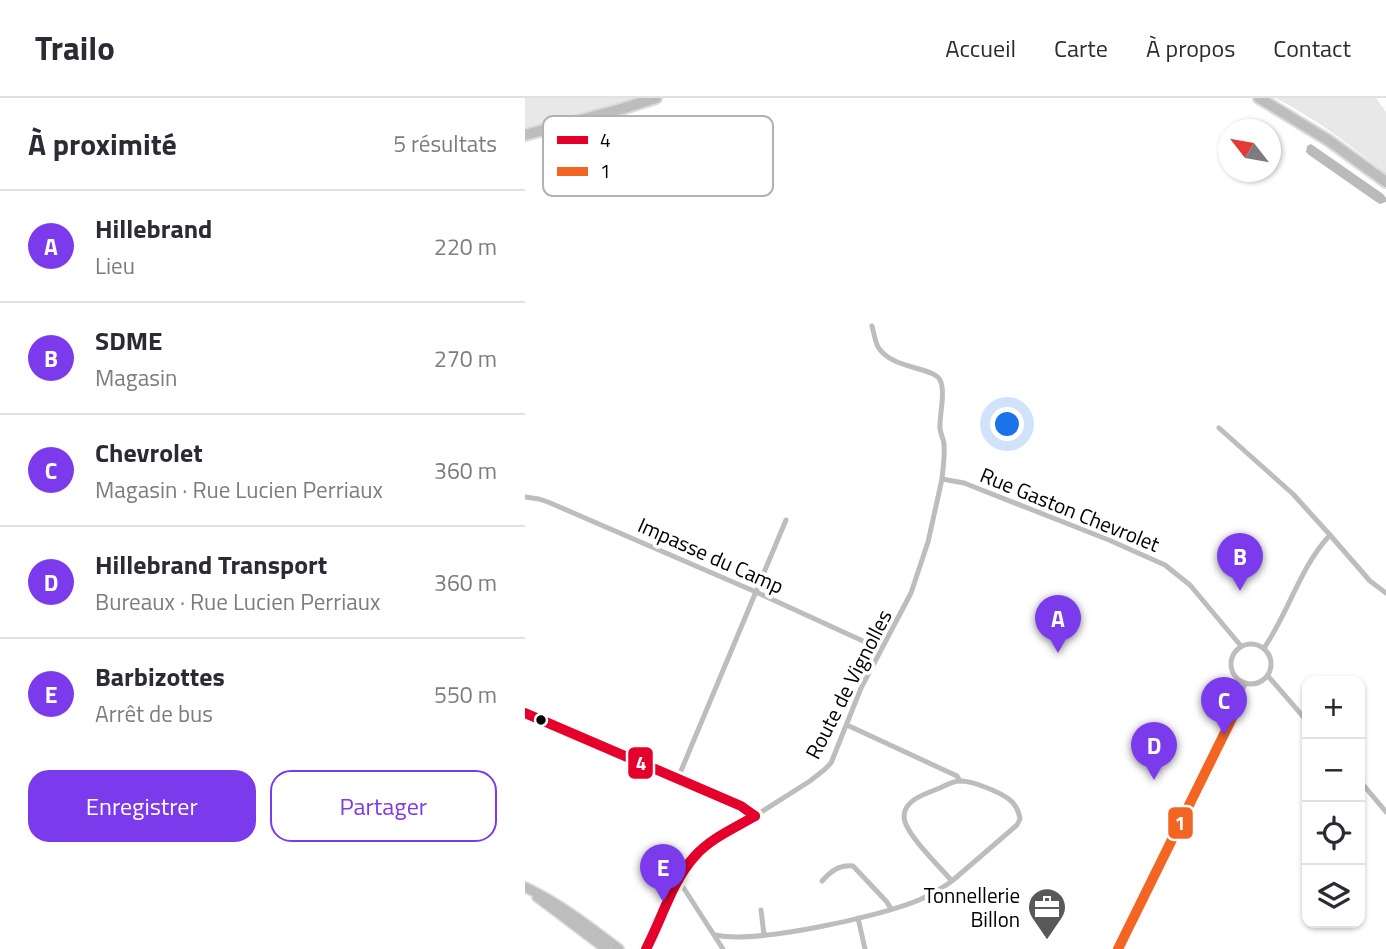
<!DOCTYPE html>
<html lang="fr">
<meta charset="utf-8">
<style>
:root{--surface:#fff;--page:#f7f7f7;--text:#2b2b33;--muted:#7c7c81;--line:#e1e1e2;--accent:#7c3aed}
body{margin:0;font-family:"Titillium Web",sans-serif;background:var(--page);color:var(--text)}
.controls{position:absolute;right:21px;bottom:21px;display:grid;overflow:hidden;border-radius:14px;box-shadow:0 2px 5px #0004}
.controls button{width:63px;height:63px;display:grid;place-items:center;padding:0;border:0;border-bottom:2px solid var(--line);background:var(--surface);color:var(--text);font:35px sans-serif}
.compass{position:absolute;left:693px;top:21px;width:63px;height:63px;border-radius:50%;background:var(--surface);box-shadow:0 2px 5px #0004;rotate:301deg}
.you{position:absolute;left:483px;top:327px;width:24px;height:24px;margin:-18px;border:5px solid #fff;border-radius:50%;background:#1a73e8;box-shadow:0 0 0 10px #1a73e833}
.badge{display:grid;place-items:center;width:46px;height:46px;border-radius:50%;background:var(--accent);color:#fff;font-size:23px;font-weight:700}
.pin{position:absolute;translate:-50% -58px;filter:drop-shadow(0 2px 4px #0008)}
.pin::after{content:'';position:absolute;top:37px;width:24px;height:21px;background:inherit;clip-path:polygon(0 0,100% 0,50% 100%)}
.list{margin:0;padding:0;list-style:none}
h2{display:flex;justify-content:space-between;align-items:center;height:91px;margin:0;padding:0 28px;font-size:30px}
h2 small{font-size:23px;font-weight:400;color:var(--muted)}
.list li{display:grid;grid-template-columns:46px 1fr auto;gap:21px;align-items:center;box-sizing:border-box;height:112px;padding:0 28px;border-top:2px solid var(--line)}
.list b{display:block;font-size:26px;white-space:nowrap}
.list p{margin:0;font-size:23px;white-space:nowrap;color:var(--muted)}
.list em{font-size:23px;font-style:normal;color:var(--muted)}
.actions{display:flex;gap:14px;padding:21px 28px}
.actions a{flex:1;padding:16px 0;border:2px solid var(--accent);border-radius:21px;text-align:center;font-size:24px;color:var(--accent)}
.actions .main{background:var(--accent);color:#fff}
.icon{flex:none;width:38px;height:38px;fill:none;stroke:currentColor;stroke-width:2;stroke-linecap:round;stroke-linejoin:round}
.map{position:relative;flex:none;width:861px;height:851px;overflow:hidden}
header{display:flex;align-items:center;gap:42px;box-sizing:border-box;height:98px;padding:0 35px;background:var(--surface);border-bottom:2px solid var(--line)}
header strong{font-size:33px}
nav{display:flex;gap:38px;margin-inline-start:auto;font-size:24px}
main{display:flex}
aside{flex:1;background:var(--surface)}
.map>svg:first-child{display:block}
</style>
<header>
<strong>Trailo</strong>
<nav><a>Accueil</a><a>Carte</a><a>À propos</a><a>Contact</a></nav>
</header>
<main>
<aside>
<h2>À proximité<small>5 résultats</small></h2>
<ul class="list">
<li><span class="badge">A</span><div><b>Hillebrand</b><p>Lieu</p></div><em>220 m</em></li>
<li><span class="badge">B</span><div><b>SDME</b><p>Magasin</p></div><em>270 m</em></li>
<li><span class="badge">C</span><div><b>Chevrolet</b><p>Magasin · Rue Lucien Perriaux</p></div><em>360 m</em></li>
<li><span class="badge">D</span><div><b>Hillebrand Transport</b><p>Bureaux · Rue Lucien Perriaux</p></div><em>360 m</em></li>
<li><span class="badge">E</span><div><b>Barbizottes</b><p>Arrêt de bus</p></div><em>550 m</em></li>
</ul>
<div class="actions"><a class="main">Enregistrer</a><a>Partager</a></div>
</aside>
<div class="map">
<svg width="861" height="851" viewBox="0 0 861 851">
<rect width="100%" height="100%" fill="#fff"/>
<g fill="#e8e8e8">
<polygon points="0,0 112,0 81,11 0,31"/>
<path d="M 750,0 L 851,0 L 861,14 L 861,76 C 827,48 790,20 750,0 Z"/>
</g>
<polygon fill="#bababa" points="786,46 858,96 861,100 861,104 855,106 850,103 784,57 781,54 782,48"/>
<g fill="none" stroke-linecap="round" stroke-linejoin="round">
<defs>
<g id="primary">
<path d="M 0,789 C 34,805 64,828 94,851"/>
<polyline points="12,799 81,851"/>
</g>
<g id="highway">
<polyline points="734,0 803,42 861,84"/>
<polyline points="0,37 96,11 131,0"/>
</g>
</defs>
<use href="#primary" stroke="#dbdbdb" stroke-width="12"/>
<use href="#highway" stroke="#dbdbdb" stroke-width="14"/>
<g stroke="#bdbdbd" stroke-width="5">
<path d="M 347,228 C 349,235 350,243 353,249 C 366,271 409,269 415,282 C 421,294 414,318 415,331 C 416,337 419,342 419,347 C 420,358 418,370 417,381"/>
<path d="M 694,330 L 768,396 L 805,437 C 775,469 764,514 739,550"/>
<polyline points="0,399 14,401 23,404 231,494 351,549 357,549"/>
<polyline points="805,437 845,483 861,495"/>
<circle cx="726" cy="566" r="20"/>
<polyline points="743,578 782,623"/>
<polyline points="0,615 216,708 230,718"/>
<polyline points="322,627 432,678 435,683"/>
<polyline points="153,680 261,422"/>
<polyline points="835,683 861,714"/>
<path d="M 297,783 C 306,773 315,766 328,768 L 362,804 L 366,811"/>
<polyline points="152,785 158,789 198,851"/>
<polyline points="236,812 239,837"/>
<polyline points="333,820 340,851"/>
<path d="M 190,837 C 231,846 354,819 394,802 C 405,797 416,791 427,783 L 492,727 L 495,721 C 494,714 491,707 485,702 C 477,695 446,682 435,683 C 428,683 421,687 415,690 C 400,696 374,703 380,724 C 385,740 415,769 427,783"/>
<path d="M 121,851 C 140,819 149,776 178,751 L 285,683 L 299,672 L 306,665 L 336,590 L 386,495 L 403,444 L 417,381 L 439,385 L 584,442 L 640,467 L 665,487 L 716,548"/>
<polyline points="593,851 712,610 720,585"/>
</g>
<use href="#primary" stroke="#bdbdbd" stroke-width="9"/>
<use href="#highway" stroke="#bdbdbd" stroke-width="10"/>
<defs>
<g id="bus-1">
<polyline points="0,615 216,708 230,718"/>
<path d="M 121,851 C 137,821 147,783 170,758 C 186,740 210,730 230,718"/>
</g>
<polyline id="bus-2" points="593,851 712,610 716,599"/>
</defs>
<use href="#bus-1" stroke="#fff" stroke-width="16"/>
<use href="#bus-2" stroke="#fff" stroke-width="16"/>
<use href="#bus-1" stroke="#e4002b" stroke-width="10"/>
<use href="#bus-2" stroke="#f26522" stroke-width="10"/>
</g>
<defs>
<symbol id="office-pin" viewBox="-11 -11 22 30"><path d="M0 17L-7.5 6A9.5 9.5 0 1 1 7.5 6Z" fill="#595959" stroke="#fff"/><path d="M-6-3h4V-5.5h4V-3h4V5H-6ZM-1-4.5V-3h2v-1.5ZM-6 0V1H6V0Z" fill="#fff"/></symbol>
</defs>
<g fill-rule="evenodd">
<use href="#office-pin" x="500" y="787" width="44" height="60"/>
</g>
<circle fill="#000" stroke="#fff" stroke-width="2.5" cx="16" cy="622" r="6"/>
<g text-anchor="middle" dominant-baseline="central" stroke-width="7" stroke-linejoin="round" paint-order="stroke">
<g font-size="21" fill="#000" stroke="#fff">
<text transform="translate(545 411) rotate(22)">Rue Gaston Chevrolet</text>
<text transform="translate(186 457) rotate(24)">Impasse du Camp</text>
<text transform="translate(323 586) rotate(-63)">Route de Vignolles</text>
</g>
<g font-size="21" fill="#000" stroke="#fff" text-anchor="end">
<text x="495" y="797">Tonnellerie<tspan x="495" dy="24">Billon</tspan></text>
</g>
</g>
<rect x="18" y="18" width="230" height="80" rx="10" fill="#fff" stroke="#b2b2b2" stroke-width="2"/>
<rect x="32" y="38" width="31" height="8" fill="#e4002b"/>
<rect x="32" y="69" width="31" height="9" fill="#f26522"/>
<g font-size="19" fill="#000">
<text x="75" y="49">4</text>
<text x="75" y="80">1</text>
</g>
<g stroke="#fff" stroke-width="2.5">
<rect x="102" y="648" width="27" height="34" rx="7" fill="#e4002b"/>
<rect x="642" y="708" width="27" height="34" rx="7" fill="#f26522"/>
</g>
<g font-size="19" text-anchor="middle" font-weight="bold" fill="#fff">
<text x="116" y="672">4</text>
<text x="655" y="732">1</text>
</g>
</svg>
<div class="controls">
<button>+</button>
<button>−</button>
<button><svg class="icon" aria-label="locate" viewBox="0 0 24 24"><circle cx="12" cy="12" r="6"/><path d="M12 2v4M12 18v4M2 12h4M18 12h4"/></svg></button>
<button><svg class="icon" aria-label="layers" viewBox="0 0 24 24"><path d="M12 4l9 5-9 5-9-5zM3 14l9 5 9-5"/></svg></button>
</div>
<svg class="compass" viewBox="-18 -18 36 36"><path d="M0-13l5 13h-10z" fill="#e53935"/><path d="M0 13l5-13h-10z" fill="#7c7c81"/></svg>
<div class="you"></div>
<div class="pin badge" style="left:533px;top:555px">A</div>
<div class="pin badge" style="left:715px;top:493px">B</div>
<div class="pin badge" style="left:699px;top:637px">C</div>
<div class="pin badge" style="left:629px;top:682px">D</div>
<div class="pin badge" style="left:138px;top:804px">E</div>
</div>
</main>
